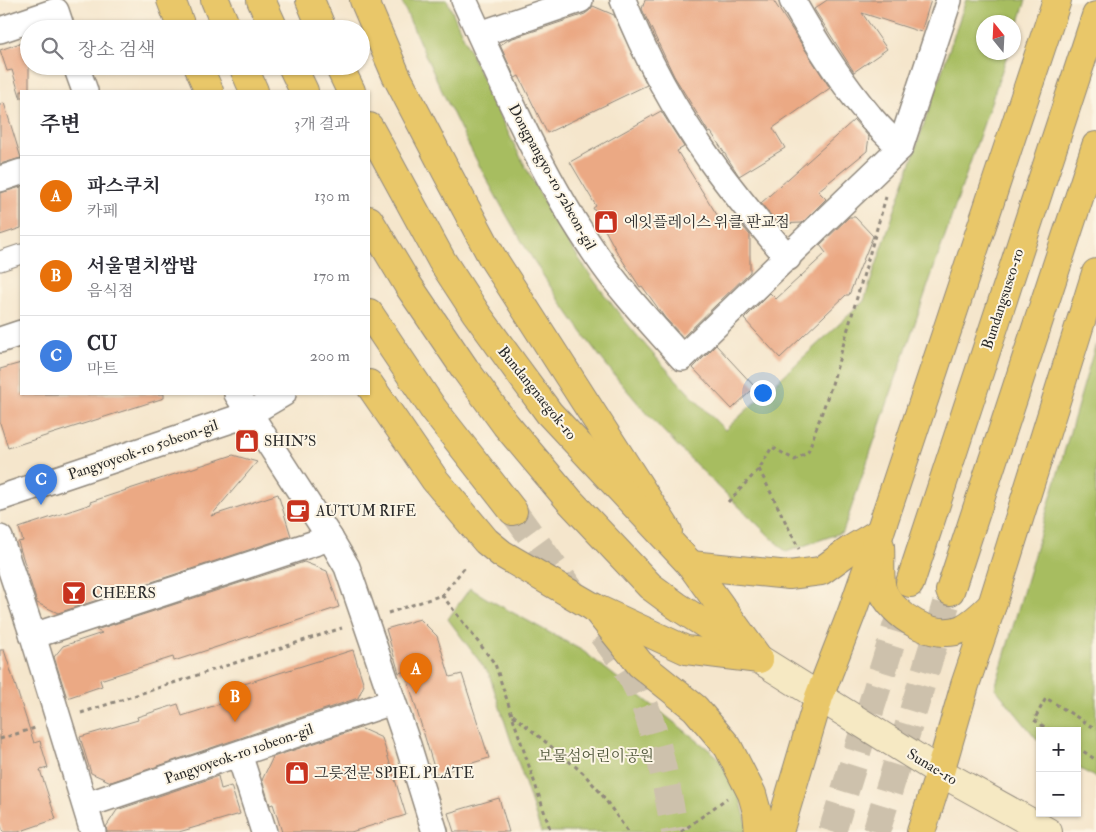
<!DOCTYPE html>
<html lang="ko">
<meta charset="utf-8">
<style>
:root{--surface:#fff;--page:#f2f2f3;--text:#2b2b33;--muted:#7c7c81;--line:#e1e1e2;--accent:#c8321e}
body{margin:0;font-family:"IM FELL Double Pica","Noto Serif KR",serif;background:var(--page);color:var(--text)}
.controls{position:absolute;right:15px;bottom:15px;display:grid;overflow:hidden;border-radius:0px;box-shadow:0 1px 4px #0004}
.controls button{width:45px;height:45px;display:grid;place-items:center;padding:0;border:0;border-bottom:1px solid var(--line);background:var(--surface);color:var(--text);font:25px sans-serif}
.compass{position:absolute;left:976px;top:15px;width:45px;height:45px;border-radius:50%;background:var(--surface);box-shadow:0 1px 4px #0004;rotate:342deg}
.you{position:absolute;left:762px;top:392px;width:18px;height:18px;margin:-12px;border:4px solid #fff;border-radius:50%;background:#1a73e8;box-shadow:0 0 0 8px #1a73e833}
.badge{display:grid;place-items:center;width:32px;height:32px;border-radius:50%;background:var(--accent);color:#fff;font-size:16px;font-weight:700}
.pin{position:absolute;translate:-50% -41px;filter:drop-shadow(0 1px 2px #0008)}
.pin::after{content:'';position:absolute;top:26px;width:18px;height:15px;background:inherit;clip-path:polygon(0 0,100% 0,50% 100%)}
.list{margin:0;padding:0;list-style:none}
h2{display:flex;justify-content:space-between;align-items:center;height:65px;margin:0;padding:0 20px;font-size:21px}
h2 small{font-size:16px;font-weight:400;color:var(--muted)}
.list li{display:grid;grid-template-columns:32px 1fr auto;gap:15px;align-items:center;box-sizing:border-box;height:80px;padding:0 20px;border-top:1px solid var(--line)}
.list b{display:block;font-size:19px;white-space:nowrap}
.list p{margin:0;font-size:16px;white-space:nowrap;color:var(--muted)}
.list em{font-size:16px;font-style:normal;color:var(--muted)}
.icon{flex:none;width:28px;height:28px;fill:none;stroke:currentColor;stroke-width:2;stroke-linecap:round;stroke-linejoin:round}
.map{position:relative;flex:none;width:1096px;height:832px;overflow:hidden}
.search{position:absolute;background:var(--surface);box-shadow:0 1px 4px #0004;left:20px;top:20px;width:350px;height:55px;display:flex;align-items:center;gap:12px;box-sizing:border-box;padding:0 18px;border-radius:28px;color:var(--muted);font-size:19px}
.panel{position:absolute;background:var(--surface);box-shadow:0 1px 4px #0004;left:20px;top:90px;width:350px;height:305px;border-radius:0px}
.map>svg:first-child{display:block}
</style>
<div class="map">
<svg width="1096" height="832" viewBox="0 0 1096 832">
<rect width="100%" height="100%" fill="#fcf5e5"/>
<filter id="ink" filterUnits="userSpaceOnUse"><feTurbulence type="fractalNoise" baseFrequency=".02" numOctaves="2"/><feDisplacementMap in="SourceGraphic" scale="10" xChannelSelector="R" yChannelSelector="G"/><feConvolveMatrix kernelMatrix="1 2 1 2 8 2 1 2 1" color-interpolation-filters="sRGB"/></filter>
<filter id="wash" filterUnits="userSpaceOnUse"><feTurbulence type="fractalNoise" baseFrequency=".0096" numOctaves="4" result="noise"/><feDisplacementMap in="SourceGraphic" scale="20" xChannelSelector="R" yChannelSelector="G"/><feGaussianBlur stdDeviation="1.12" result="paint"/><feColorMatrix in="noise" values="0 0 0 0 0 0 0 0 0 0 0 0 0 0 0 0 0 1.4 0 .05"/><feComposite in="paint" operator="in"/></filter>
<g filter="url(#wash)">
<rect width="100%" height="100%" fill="#f5e6cc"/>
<g fill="#a7bd61" stroke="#697446">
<path d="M 401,0 L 447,0 C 491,98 539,208 604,294 C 640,342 682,387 725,430 L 864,301 L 966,0 L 1026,0 L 1014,37 L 1014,22 L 984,22 L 984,52 L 1008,53 L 843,532 L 786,552 C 730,497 670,443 620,382 C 527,268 459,135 401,0 Z"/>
<polygon points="1096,343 1096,778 1077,767 1077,731 1040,731 1040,743 995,688"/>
<polygon points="470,588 486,598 583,651 717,756 738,790 749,832 541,832 489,674 448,619"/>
</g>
<g id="blocks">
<g fill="#eba984">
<polygon points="645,0 773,0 830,88 773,128 785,148 739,176 711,132 709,133 674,76 642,9"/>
<polygon points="827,0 931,0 921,32 862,13 887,49 854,72 814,9"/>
<polygon points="593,6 614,15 647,85 547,133 519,76 515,78 500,45 510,39 585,14 590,10"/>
<polygon points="29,40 29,91 21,91 21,99 12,70 7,71 0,50"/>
<polygon points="4,103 21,158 0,164 0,104"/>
<polygon points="661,111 684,147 677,151 724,226 733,220 736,225 739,222 750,235 750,272 683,337 665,318 642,286 640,287 617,252 593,208 596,206 570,162"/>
<polygon points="854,120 869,137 867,151 818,191 826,199 802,223 778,224 761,203"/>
<polygon points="21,187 21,228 0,235 0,193"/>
<polygon points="849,217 855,217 873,236 849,295 846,295 780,358 744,319 770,293 776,299 826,253 820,245"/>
<polygon points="716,345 755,387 732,409 693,368"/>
<polygon points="21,363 21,394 164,394 164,398 8,448 0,423 0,369"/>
<polygon points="233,455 257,462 211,516 278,494 291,536 58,613 37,603 18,542 23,541 19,528 91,504 90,502"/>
<polygon points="304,562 327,571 339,607 174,661 173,657 100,680 102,686 67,698 54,657 63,646 102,633 96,630"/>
<polygon points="420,619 437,636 450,677 462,674 489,758 436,774 405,671 399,673 386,629"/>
<polygon points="0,650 4,650 34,743 40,741 48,768 40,770 56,819 18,832 3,832 0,823"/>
<polygon points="353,650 364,685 358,698 111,782 91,773 80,737 138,720 137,717 178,704 182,716 248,695 244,684"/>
<polygon points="360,728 382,738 406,815 351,832 282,832 273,804 270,805 262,780 273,757"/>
<polygon points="218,776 221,789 231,786 240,814 179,832 107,832 106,827 117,810"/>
<polygon points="499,798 509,832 454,832 448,813"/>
</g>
</g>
</g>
<g filter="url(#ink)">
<use href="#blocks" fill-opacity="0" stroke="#90887c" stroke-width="1"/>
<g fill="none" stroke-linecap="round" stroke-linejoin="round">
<g stroke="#cdc1ac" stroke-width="28" stroke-dasharray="28 14" stroke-linecap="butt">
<polyline points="513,511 577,599"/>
<path d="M 602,634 C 615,651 629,670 638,689 C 658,734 666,784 675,832"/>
<polyline points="832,832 910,583"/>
<polyline points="876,832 950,591"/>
</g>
<defs>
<polyline id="pedestrian" points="0,261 21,254"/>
<g id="minor">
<path d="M 464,0 C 504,87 542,177 597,256 C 622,293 653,325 682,358 L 900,148 L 949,0"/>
<path d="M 623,0 C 645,56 675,111 710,160 C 734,194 761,226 788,258"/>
<path d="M 792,0 C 814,39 839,80 869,115 C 878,127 890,137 900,148"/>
<polyline points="0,30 56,11 62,29"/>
<polyline points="480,34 580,0"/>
<polyline points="76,66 85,91"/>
<polyline points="0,179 21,172"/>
<polyline points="0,340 21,333"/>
<polyline points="237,394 330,538 347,567 408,745 435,832"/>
<polyline points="0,498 249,414 283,394"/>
<polyline points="0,538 33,636 93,832"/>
<polyline points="33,636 330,538"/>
<polyline points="239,754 264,832"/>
<polyline points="86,805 392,702"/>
</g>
<polyline id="secondary" points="759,659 940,772 1048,832"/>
<g id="primary">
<polyline points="171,0 182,29"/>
<polyline points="364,0 396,75 446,171 492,257 668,531"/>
<polyline points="198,66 209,91"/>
<polyline points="369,384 435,480 486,541 502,554 595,608 686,650 759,659"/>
</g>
<g id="trunk">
<polyline points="215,0 227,29"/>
<polyline points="261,0 274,29"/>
<polyline points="310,0 322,29"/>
<polyline points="243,66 254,91"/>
<polyline points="292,66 304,91"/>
<polyline points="339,66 351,91"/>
<polyline points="369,127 442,261 476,313 513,364 549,413 691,565 759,659"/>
<polyline points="369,220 408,285 465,369 506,425 569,500 650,586 677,606 745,650"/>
<polyline points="369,313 434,410 513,511"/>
<path d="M 880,546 C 881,558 879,578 882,589 C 892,616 934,641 962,629 C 974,623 983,614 992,605"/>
<polyline points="691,565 789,575 821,571 850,550 880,532"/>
<polyline points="910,583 1096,16"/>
<polyline points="950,591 1096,146"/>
<polyline points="595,608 640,664 695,708 728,747 752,794 757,812 759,832"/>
<polyline points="779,832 819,697 852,612 880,532 1057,0"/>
<polyline points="921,832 940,772 965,685 992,605 1096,273"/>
</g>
</defs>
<use href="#pedestrian" stroke="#90887c" stroke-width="21"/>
<use href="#minor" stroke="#90887c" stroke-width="28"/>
<use href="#secondary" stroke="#90887c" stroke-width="30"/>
<use href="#primary" stroke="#90887c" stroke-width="30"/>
<use href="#trunk" stroke="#90887c" stroke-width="30"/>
<g stroke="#90887c" stroke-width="3" stroke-dasharray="4 4" stroke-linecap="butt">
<polyline points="759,469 799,549"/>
<polyline points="728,502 759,469 772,447 795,460 808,452 832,384 886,197"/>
<polyline points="442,595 495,664 551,832"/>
<polyline points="388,613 442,595 466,566"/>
<polyline points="81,713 342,628"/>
<polyline points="513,715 582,772 600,792 628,832"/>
<polyline points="1051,731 1034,720 1046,698 1096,729"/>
<polyline points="0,739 35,728"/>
<polyline points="1077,747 1096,760"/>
<polyline points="681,832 727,798"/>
</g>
<use href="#pedestrian" stroke="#fff" stroke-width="19"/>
<use href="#minor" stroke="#fff" stroke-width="25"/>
<use href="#secondary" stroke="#f6e9c3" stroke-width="28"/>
<use href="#primary" stroke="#e9c769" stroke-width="28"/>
<use href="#trunk" stroke="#e9c769" stroke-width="28"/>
</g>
</g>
<defs>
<symbol id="shop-square" viewBox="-11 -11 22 22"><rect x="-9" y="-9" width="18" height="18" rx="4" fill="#c8321e" stroke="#fcf5e5"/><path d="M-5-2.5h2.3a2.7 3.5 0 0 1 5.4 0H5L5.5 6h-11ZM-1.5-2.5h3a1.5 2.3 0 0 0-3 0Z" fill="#fff"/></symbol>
<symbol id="cafe-square" viewBox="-11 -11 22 22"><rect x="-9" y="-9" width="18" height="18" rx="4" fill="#c8321e" stroke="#fcf5e5"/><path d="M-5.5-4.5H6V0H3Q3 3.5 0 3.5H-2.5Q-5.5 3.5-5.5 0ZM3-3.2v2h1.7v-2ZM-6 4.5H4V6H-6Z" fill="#fff"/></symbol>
<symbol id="bar-square" viewBox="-11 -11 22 22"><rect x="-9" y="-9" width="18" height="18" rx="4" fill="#c8321e" stroke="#fcf5e5"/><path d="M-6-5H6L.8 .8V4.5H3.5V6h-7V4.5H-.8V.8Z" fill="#fff"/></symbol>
</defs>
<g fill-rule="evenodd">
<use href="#shop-square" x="592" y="208" width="28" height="28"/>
<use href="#shop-square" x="233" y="427" width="28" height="28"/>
<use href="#cafe-square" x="284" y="497" width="28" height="28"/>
<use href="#bar-square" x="60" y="579" width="28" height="28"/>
<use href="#shop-square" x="283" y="759" width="28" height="28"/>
</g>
<g text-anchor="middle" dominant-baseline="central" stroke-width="4" stroke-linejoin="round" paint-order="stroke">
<g font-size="15" fill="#2b2b2b" stroke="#fcf5e5">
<text transform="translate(552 177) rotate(61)">Dongpangyo-ro 52beon-gil</text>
<text transform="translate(1003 299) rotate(-72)">Bundangsuseo-ro</text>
<text transform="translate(537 393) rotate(51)">Bundangnaegok-ro</text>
<text transform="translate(143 450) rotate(-19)">Pangyoyeok-ro 50beon-gil</text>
<text transform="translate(239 754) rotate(-19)">Pangyoyeok-ro 10beon-gil</text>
<text transform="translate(932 767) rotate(31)">Sunae-ro</text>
</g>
<g font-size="15" fill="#2b2b2b" stroke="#fcf5e5" text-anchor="start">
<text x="624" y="222">에잇플레이스 위클 판교점</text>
<text x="264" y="441">SHIN'S</text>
<text x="316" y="511">AUTUM RIFE</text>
<text x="92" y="593">CHEERS</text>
<text x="314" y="773">그릇전문 SPIEL PLATE</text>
</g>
<g font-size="15" fill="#50573b" stroke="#fcf5e5">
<text x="596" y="756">보물섬어린이공원</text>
</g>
</g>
</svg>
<div class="controls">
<button>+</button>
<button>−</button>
</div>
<svg class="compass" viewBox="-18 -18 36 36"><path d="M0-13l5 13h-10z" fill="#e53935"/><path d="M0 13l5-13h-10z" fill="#7c7c81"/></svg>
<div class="you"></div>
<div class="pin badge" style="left:416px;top:694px;background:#e8710a">A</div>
<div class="pin badge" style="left:235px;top:722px;background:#e8710a">B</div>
<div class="pin badge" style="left:41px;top:505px;background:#3f7fe0">C</div>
<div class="search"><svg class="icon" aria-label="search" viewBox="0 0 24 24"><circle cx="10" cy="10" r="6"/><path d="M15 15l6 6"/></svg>장소 검색</div>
<section class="panel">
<h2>주변<small>3개 결과</small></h2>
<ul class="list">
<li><span class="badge" style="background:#e8710a">A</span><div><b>파스쿠치</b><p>카페</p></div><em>130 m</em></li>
<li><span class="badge" style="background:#e8710a">B</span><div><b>서울멸치쌈밥</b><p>음식점</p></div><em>170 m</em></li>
<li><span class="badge" style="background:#3f7fe0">C</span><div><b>CU</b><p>마트</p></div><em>200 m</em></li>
</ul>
</section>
</div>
